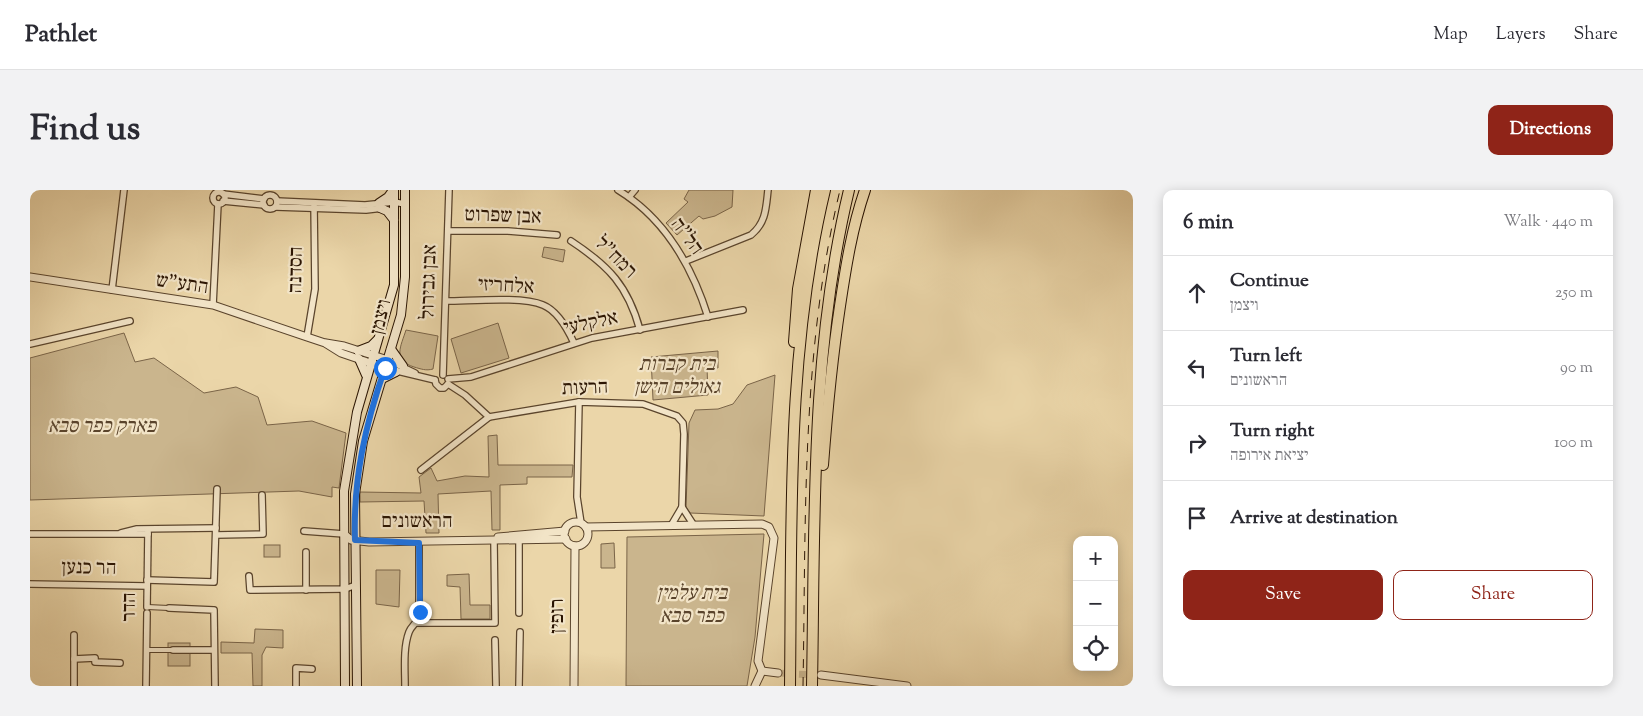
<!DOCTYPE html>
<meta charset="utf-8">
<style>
:root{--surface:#fff;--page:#f2f2f3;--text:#2b2b33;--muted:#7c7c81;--line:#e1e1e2;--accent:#8f2418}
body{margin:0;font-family:"Sorts Mill Goudy","Frank Ruhl Libre",serif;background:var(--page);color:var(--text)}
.controls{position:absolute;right:15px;bottom:15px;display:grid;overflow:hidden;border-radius:10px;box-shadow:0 2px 12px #0003}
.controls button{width:45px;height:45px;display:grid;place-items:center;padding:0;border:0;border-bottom:1px solid var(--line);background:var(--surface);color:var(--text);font:25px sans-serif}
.stop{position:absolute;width:15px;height:15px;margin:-11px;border:4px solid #1a73e8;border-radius:50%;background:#fff}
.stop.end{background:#1a73e8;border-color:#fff;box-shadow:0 1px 5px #0008}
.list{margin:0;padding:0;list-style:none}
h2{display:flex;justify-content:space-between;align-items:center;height:65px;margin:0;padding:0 20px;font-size:21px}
h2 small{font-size:16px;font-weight:400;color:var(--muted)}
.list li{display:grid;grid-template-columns:32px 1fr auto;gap:15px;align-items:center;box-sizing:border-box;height:75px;padding:0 20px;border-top:1px solid var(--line)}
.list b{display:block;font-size:19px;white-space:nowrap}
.list p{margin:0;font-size:16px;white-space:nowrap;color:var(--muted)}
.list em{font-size:16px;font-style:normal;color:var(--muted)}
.actions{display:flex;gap:10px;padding:15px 20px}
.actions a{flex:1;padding:11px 0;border:1px solid var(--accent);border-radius:10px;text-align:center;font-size:18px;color:var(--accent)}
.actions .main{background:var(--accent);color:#fff}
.icon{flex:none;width:28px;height:28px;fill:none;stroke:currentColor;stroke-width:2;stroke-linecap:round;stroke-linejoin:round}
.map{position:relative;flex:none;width:1103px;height:496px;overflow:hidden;border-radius:10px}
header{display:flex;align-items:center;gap:30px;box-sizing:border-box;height:70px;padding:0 25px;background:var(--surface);border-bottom:1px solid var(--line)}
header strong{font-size:24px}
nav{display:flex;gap:28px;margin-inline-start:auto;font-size:18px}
.intro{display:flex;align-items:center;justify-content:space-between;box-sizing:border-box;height:120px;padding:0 30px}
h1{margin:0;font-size:35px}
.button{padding:12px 22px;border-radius:10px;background:var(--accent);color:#fff;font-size:18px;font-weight:700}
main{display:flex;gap:30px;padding:0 30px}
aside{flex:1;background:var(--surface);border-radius:10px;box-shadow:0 2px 12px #0003}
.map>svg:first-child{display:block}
</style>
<header>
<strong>Pathlet</strong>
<nav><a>Map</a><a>Layers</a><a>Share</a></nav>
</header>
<div class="intro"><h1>Find us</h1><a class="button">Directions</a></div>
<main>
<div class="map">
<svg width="1103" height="496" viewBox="0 0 1103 496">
<rect width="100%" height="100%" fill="#ebd6a9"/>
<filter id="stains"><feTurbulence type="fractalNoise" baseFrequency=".004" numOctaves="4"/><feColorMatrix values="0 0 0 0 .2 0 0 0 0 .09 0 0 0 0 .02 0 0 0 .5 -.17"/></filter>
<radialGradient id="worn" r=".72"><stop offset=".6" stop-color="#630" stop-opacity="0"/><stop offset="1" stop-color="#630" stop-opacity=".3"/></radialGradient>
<g fill="#cab58d" stroke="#7a6448">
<polygon points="659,0 703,0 702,17 685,26 673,29 669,26 647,45 636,33 658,12 654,9"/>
<polygon points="514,57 535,60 533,72 512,67"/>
<polygon points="468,133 479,168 431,183 421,149"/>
<path d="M 376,140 L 408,146 L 403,179 C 396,181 391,179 384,177 C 362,170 371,156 376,140 Z"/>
<polygon points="94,143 105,172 124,168 174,203 206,197 228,207 237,235 282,231 316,243 309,298 302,297 302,307 269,301 0,310 0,168"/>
<polygon points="688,161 688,178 677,177 678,205 623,210 621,167"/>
<polygon points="745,185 734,326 660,323 656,317 659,233 665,220 688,219 703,214 717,195"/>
<polygon points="467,245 468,275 543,275 542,287 497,287 497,294 470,295 470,340 462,340 461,301 408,304 409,343 396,343 394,311 330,312 330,302 391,303 389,287 401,278 407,291 435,286 459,287 458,246"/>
<polygon points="734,344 725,447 717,496 596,496 597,347"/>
<polygon points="584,353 585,378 571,378 571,354"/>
<rect x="234" y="355" width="16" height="12"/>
<polygon points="346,380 370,380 369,417 346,414"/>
<polygon points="439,384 440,415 460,415 460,429 431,429 430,397 417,396 417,385"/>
<polygon points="225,439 253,440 253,458 236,457 232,465 232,496 223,496 222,463 191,463 191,452 224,453"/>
<rect x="138" y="453" width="22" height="23"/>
</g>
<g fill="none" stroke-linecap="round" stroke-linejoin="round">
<polyline stroke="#c4af88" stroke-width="7" stroke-dasharray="7 3.5" stroke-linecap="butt" points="748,483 785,485"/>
<defs>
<g id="pedestrian">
<polyline points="117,417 139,418"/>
<polyline points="116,460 143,460"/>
</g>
<g id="minor">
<path d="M 588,0 C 634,28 662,76 678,127"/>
<circle cx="189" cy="8" r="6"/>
<polyline points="193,4 234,9"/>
<circle cx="240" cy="12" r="7"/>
<polyline points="599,7 605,0"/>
<polyline points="193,11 234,15"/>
<polyline points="247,11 335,15 364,12 375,14"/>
<polyline points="246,17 336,20 353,18"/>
<polyline points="418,41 478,41 527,45"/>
<path d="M 541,51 C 579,76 598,96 610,140"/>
<path d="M 656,71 L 721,45 C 736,33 736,18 738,0"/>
<polyline points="82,100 94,0"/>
<path d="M 416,111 C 441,111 492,106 513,115 C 528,121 538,140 544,153"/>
<polyline points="183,115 188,14"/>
<polyline points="277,147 285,99 284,13"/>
<polyline points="0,154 100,131"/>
<polyline points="358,170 385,183"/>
<polyline points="355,178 405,190"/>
<polyline points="413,185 419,0"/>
<polyline points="418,189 441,187 562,148 713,120"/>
<polyline points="405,190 406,194 410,198 414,198 418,194"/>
<polyline points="418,194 435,205 459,227 549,212 613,214 647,226 653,233 654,244 652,317 642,334"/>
<polyline points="549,212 547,307 551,333"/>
<polyline points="391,280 459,227"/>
<polyline points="652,317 663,334"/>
<polyline points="274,341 314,344"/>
<polyline points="91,343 107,339 186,338"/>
<polyline points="0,344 118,344"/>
<polyline points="186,345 233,344 232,305"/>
<polyline points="489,352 489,423"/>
<polyline points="219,386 220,400 315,399 326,395"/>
<polyline points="117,390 184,392 187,299"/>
<polyline points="0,394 117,396"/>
<polyline points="276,400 276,362"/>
<polyline points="117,417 118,341"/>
<polyline points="139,418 184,420 185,496"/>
<polyline points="387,433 465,433 464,351"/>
<polyline points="44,445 44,496"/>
<polyline points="465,450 466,496"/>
<polyline points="143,460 184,460"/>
<polyline points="44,469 65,468 65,472 90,473"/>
<polyline points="116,496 117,423"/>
<polyline points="266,496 266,478 282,479"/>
<path d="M 375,496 C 375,479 373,458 379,442 C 382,434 387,436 389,422 L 389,353"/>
<polyline points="489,496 490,442"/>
</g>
<g id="tertiary">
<polyline points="0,87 183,115 277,147 295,153 311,163 355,178"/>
<polyline points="296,153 314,156 358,170"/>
<circle cx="546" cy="344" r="12"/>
<polyline points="556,337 732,334 739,337 744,348 728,471 732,481"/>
<polyline points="314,344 321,350 339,352 536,349"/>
<polyline points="468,347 535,341"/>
<polyline points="732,481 748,483"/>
<polyline points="791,485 877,496"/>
<polyline points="544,496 545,356"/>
<polyline points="725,496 732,481"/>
</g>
<g id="secondary">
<polyline points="349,13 358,7 363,0"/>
<polyline points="350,18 357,21 364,30"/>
<polyline points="361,159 373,176"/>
<polyline points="328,161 341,156 347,150"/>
<polyline points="329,169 336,185"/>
<polyline points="352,189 366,182"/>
<polyline points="315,496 314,301 327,222 364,95 364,0"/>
<polyline points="327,496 325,304 333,251 371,125 375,87 375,0"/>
</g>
<g id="motorway">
<polyline points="764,152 768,99 786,0"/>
<path d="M 793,275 C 797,222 802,169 810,116 C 816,76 822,38 835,0"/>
<path d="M 760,496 C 762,331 756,162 795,0"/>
<path d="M 782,496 C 785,330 780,162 819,0"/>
</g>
</defs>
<use href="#pedestrian" stroke="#5a442c" stroke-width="6"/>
<use href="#minor" stroke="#5a442c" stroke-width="8"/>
<use href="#tertiary" stroke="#5a442c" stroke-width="9"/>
<use href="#secondary" stroke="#2a1402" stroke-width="10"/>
<use href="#motorway" stroke="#2a1402" stroke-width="12"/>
<use href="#pedestrian" stroke="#f2e4c7" stroke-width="4"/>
<use href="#minor" stroke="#f2e4c7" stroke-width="5.5"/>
<use href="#tertiary" stroke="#f2e4c7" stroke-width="7"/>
<use href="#secondary" stroke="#f2e4c7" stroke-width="8"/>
<use href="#motorway" stroke="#ebd6a9" stroke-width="10"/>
<path stroke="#2a1402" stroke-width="1" stroke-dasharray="9 9" stroke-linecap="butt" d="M 773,496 C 776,331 771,162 810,0"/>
</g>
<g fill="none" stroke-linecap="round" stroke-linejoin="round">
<path stroke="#1a73e8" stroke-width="6" d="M 355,178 C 335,235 323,290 325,350 L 389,353 L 390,422"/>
</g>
<g text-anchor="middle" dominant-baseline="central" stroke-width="4.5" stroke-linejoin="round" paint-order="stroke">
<g font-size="20" fill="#2a1402" stroke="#f2e4c7">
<text transform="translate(473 27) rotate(2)">אבן שפרוט</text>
<text transform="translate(656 47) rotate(54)">הל"ה</text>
<text transform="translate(585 68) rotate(45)">רמח"ל</text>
<text transform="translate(267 80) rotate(-89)">הסדנה</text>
<text transform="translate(400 92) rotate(-88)">אבן גבירול</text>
<text transform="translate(152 95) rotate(8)">התע"ש</text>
<text transform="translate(476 97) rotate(3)">אלחריזי</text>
<text transform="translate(352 127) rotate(-77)">ויצמן</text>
<text transform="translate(561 134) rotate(-12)">אלקלעי</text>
<text transform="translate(555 199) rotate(-2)">הרעות</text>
<text x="387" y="332">הראשונים</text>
<text transform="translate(59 379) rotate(1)">הר כנען</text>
<text transform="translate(100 417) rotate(-90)">הדר</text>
<text transform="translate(528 426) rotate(-90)">רופין</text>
</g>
<g font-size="20" font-style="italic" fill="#5a442c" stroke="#f2e4c7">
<text x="647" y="175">בית קברות<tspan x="647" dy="23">גאולים הישן</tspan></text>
<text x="72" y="237">פארק כפר סבא</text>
<text x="662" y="404">בית עלמין<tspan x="662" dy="23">כפר סבא</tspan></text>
</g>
</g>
<rect width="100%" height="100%" filter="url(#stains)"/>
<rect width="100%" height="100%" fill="url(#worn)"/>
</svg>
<div class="controls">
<button>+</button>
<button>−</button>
<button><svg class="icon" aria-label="locate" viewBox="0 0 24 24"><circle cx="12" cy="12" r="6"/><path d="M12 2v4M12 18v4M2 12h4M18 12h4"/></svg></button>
</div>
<div class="stop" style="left:355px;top:178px"></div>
<div class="stop end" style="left:390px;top:422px"></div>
</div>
<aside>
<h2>6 min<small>Walk · 440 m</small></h2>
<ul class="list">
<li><svg class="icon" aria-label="ahead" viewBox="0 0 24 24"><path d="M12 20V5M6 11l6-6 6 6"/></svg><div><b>Continue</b><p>ויצמן</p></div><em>250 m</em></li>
<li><svg class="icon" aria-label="left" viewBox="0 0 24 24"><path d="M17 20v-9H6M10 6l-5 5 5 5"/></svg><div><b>Turn left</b><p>הראשונים</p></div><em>90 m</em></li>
<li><svg class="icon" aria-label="right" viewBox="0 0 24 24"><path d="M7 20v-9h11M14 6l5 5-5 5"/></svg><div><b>Turn right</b><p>יציאת אירופה</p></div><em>100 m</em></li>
<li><svg class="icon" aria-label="arrive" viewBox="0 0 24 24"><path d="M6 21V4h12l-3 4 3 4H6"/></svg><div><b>Arrive at destination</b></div></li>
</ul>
<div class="actions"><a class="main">Save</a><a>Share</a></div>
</aside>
</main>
